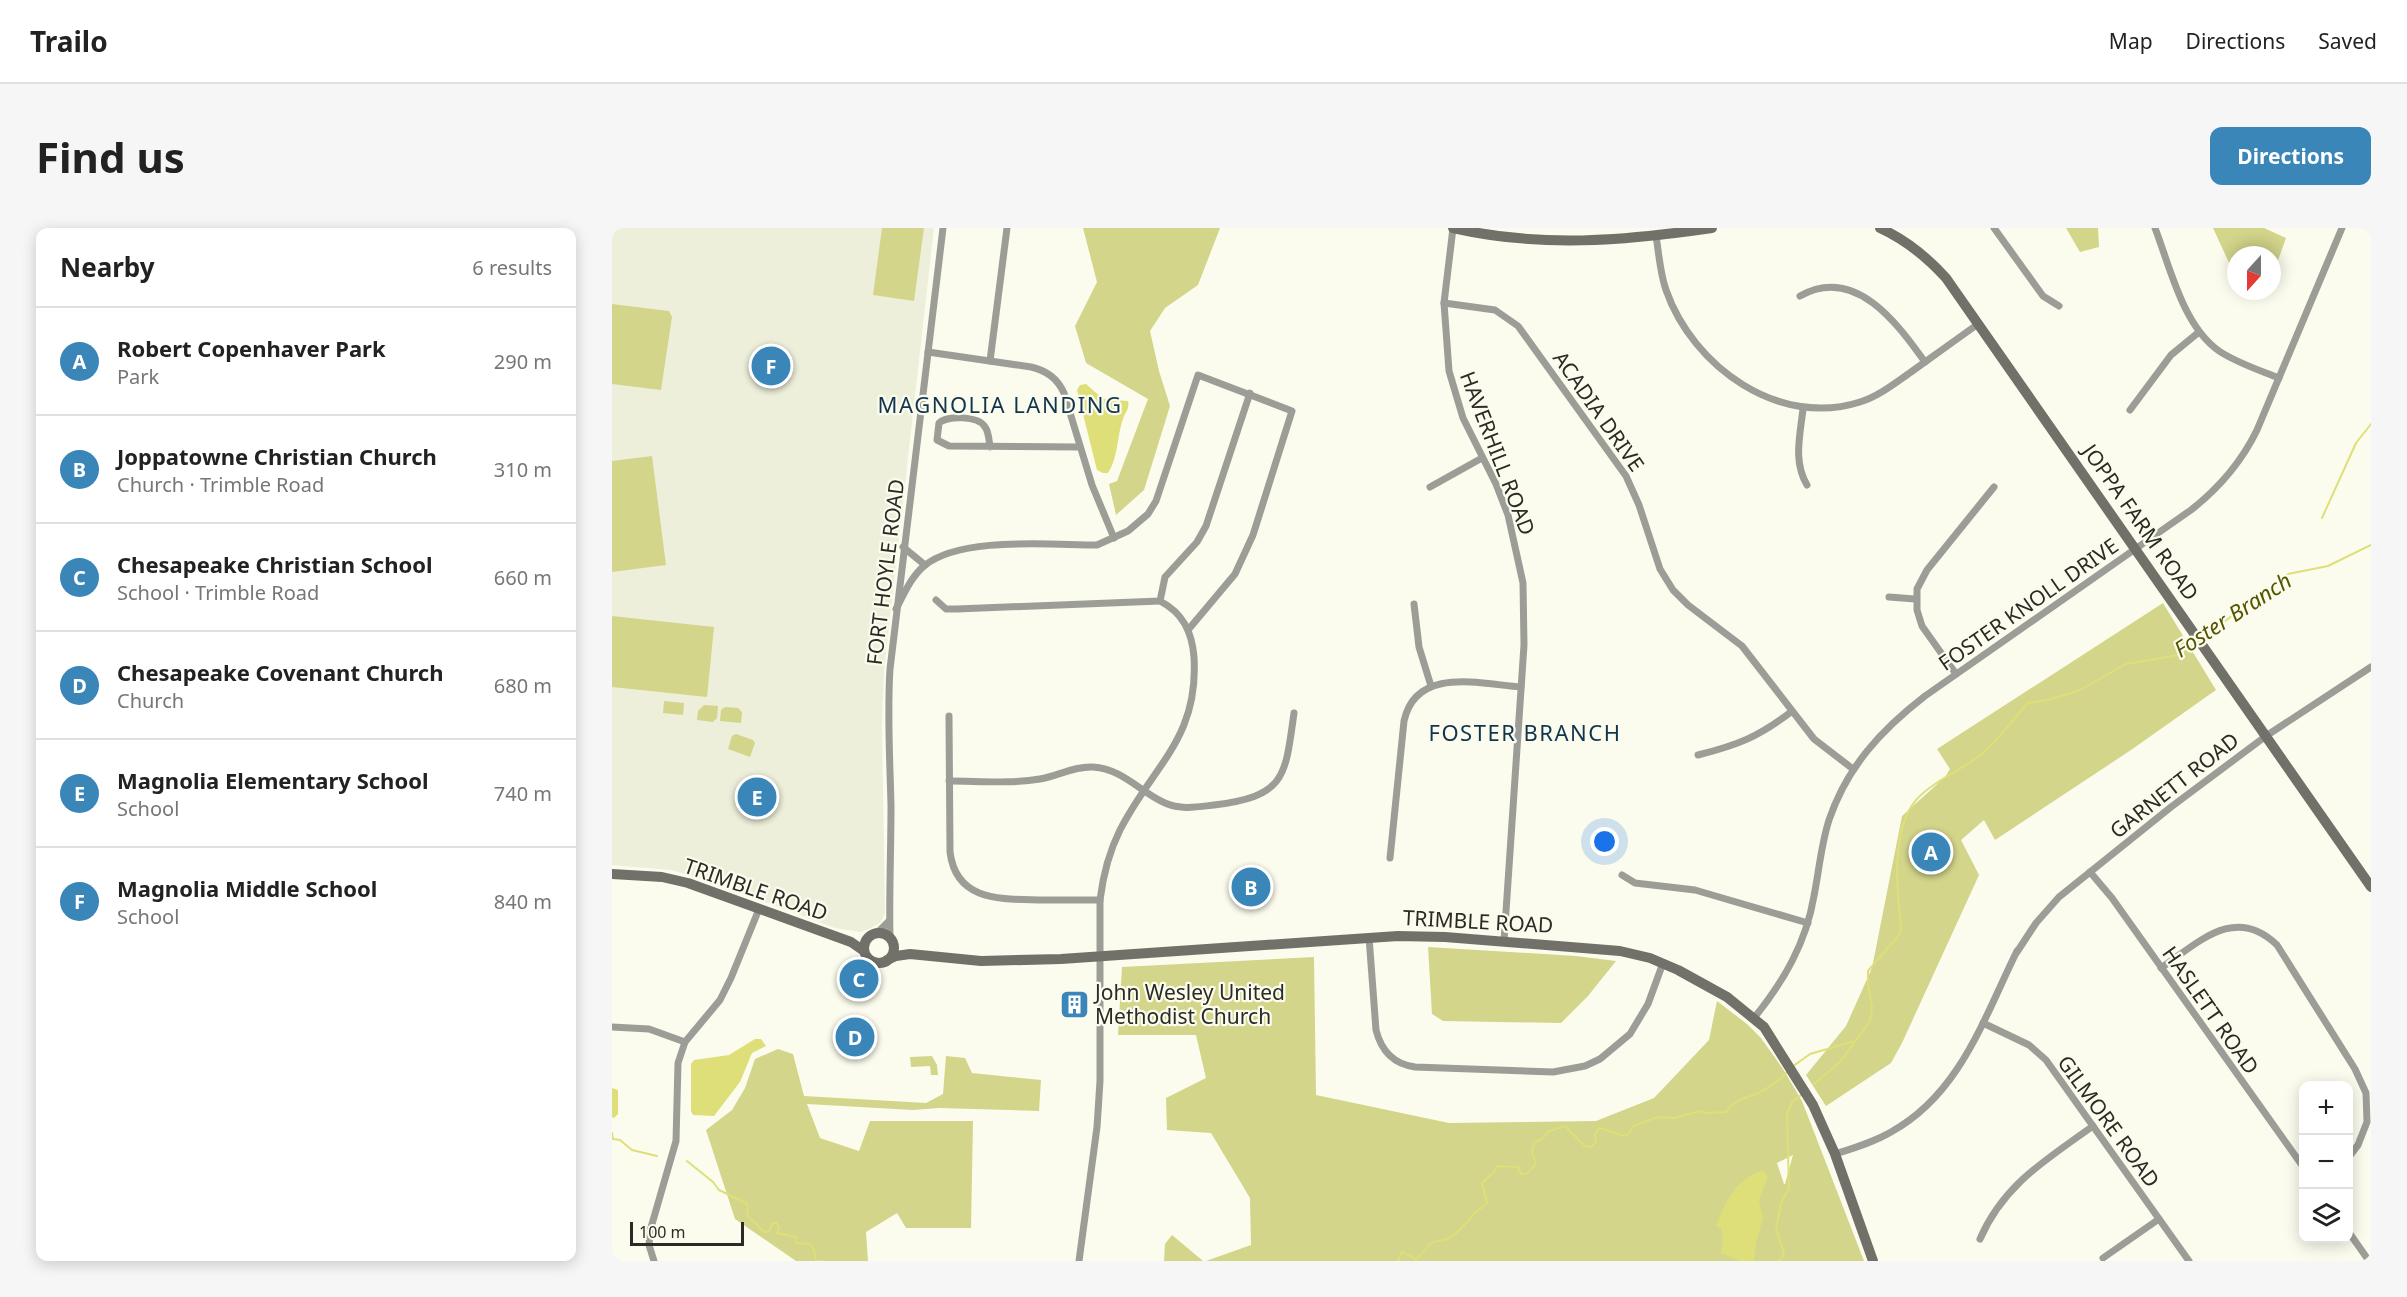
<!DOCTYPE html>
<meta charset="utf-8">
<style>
:root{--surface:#fff;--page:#f6f6f6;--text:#222;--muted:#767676;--line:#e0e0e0;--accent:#3a86b9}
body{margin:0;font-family:"Noto Sans",sans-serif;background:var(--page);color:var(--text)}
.controls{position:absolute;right:18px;bottom:18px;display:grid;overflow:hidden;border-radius:12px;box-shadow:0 3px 15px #0003}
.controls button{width:54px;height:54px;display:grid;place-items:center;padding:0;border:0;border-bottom:2px solid var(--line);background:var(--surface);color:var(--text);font:30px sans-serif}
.compass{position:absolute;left:1615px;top:18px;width:54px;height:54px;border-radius:50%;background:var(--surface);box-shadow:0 3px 15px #0003;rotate:201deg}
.scale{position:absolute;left:18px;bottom:15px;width:114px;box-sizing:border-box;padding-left:6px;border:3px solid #2a2b25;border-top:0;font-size:16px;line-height:21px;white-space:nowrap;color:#2a2b25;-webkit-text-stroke:4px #fbfcee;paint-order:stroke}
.you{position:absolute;left:993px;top:614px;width:21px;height:21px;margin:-15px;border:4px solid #fff;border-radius:50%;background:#1a73e8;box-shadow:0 0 0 9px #1a73e833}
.badge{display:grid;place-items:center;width:39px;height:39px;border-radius:50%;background:var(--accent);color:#fff;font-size:20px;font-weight:700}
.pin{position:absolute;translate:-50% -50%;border:3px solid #fff;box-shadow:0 2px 6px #0006}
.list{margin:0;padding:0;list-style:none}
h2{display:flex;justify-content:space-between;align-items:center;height:78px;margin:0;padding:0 24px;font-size:26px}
h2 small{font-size:20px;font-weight:400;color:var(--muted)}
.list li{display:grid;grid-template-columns:39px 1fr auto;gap:18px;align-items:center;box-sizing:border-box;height:108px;padding:0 24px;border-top:2px solid var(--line)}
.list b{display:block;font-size:22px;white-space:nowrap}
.list p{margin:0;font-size:20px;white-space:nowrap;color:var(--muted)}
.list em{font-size:20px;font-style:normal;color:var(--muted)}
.icon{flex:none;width:33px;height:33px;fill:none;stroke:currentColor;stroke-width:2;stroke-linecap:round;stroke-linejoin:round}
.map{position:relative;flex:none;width:1759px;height:1033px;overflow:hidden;border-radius:12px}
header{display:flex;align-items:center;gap:36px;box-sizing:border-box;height:84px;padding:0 30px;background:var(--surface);border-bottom:2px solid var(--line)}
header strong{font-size:28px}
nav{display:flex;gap:33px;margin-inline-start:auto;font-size:21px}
.intro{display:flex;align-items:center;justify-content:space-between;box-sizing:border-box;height:144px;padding:0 36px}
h1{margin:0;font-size:42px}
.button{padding:15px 27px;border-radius:12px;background:var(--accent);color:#fff;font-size:21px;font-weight:700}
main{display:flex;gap:36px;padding:0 36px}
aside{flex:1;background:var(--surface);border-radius:12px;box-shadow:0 3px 15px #0003}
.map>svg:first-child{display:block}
</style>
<header>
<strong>Trailo</strong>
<nav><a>Map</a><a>Directions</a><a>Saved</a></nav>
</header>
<div class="intro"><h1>Find us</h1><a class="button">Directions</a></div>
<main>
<aside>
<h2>Nearby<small>6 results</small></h2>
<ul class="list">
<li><span class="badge">A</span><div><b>Robert Copenhaver Park</b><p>Park</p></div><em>290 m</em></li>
<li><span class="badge">B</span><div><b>Joppatowne Christian Church</b><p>Church · Trimble Road</p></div><em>310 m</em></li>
<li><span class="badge">C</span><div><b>Chesapeake Christian School</b><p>School · Trimble Road</p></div><em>660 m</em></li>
<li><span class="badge">D</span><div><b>Chesapeake Covenant Church</b><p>Church</p></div><em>680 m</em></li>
<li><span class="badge">E</span><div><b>Magnolia Elementary School</b><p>School</p></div><em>740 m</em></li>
<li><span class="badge">F</span><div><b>Magnolia Middle School</b><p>School</p></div><em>840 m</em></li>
</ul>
</aside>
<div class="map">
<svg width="1759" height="1033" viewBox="0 0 1759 1033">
<rect width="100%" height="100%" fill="#fbfcee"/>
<polygon fill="#eeefda" points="0,0 322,0 272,442 270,498 273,685 269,694 257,701 248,704 223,700 94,652 59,642 0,637"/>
<g fill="#d3d58b" fill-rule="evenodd">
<polygon points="270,0 312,0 302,73 261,67"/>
<polygon points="471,0 608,0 586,57 553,80 538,103 547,143 558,178 532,262 504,287 497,256 505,253 536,171 474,135 463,98 485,54"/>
<polygon points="1454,0 1486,0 1487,19 1468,24"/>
<polygon points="1601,0 1652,0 1674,10 1660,49 1660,27 1624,27 1624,50"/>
<polygon points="0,76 57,83 60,89 49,162 0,156"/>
<polygon points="40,228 54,337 0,344 0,233"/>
<polygon points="1551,375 1604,462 1519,522 1383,612 1372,592 1349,612 1367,647 1290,815 1279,835 1214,878 1194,847 1234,798 1260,740 1290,588 1333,549 1338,541 1325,521"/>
<polygon points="0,388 102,399 95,469 0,459"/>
<polygon points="52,473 72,475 71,487 51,485"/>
<polygon points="92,477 106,478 105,490 101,494 85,492 86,483"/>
<polygon points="113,479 126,480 130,484 129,495 108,493 109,482"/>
<polygon points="124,506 141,512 143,515 138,529 116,521 120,508"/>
<polygon points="816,719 964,728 1004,733 976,768 949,795 831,793 820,786"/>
<path d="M 702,729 L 704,867 L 837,895 L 984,893 L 1042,870 L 1097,812 L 1105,773 L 1135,796 L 1149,810 L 1171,841 L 1190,873 L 1252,1033 L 594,1033 L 639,1017 L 638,970 L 599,905 L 555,902 L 554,870 L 594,850 L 584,807 L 506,807 L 510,739 ZM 1181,927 L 1173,956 L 1172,956 L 1165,935 Z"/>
<polygon points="166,821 181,826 192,868 314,875 331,866 334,828 353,830 360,845 429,852 427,883 327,880 301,882 195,876 208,910 247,923 258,893 361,893 359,1000 294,1000 285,985 254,1004 256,1033 184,1033 123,991 94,902 120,882 133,860 143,831"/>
<polygon points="320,828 325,837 326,847 319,847 318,838 299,839 298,829"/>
<polygon points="560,1007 591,1033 552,1033 553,1016"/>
</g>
<g fill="#dedf78">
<path d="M 474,156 L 491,171 L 516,173 C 518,181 513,184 511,191 C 505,208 506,230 496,245 L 491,245 L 485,242 L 465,162 L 468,157 Z"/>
<polygon points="143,811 149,811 154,818 140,825 128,854 102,888 81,887 79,883 79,836 82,832 117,827"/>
<polygon points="0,860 6,862 6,886 2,890 0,889"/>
<path d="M 1151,942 L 1156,949 L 1147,972 L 1151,990 L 1144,1015 L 1142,1033 L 1128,1033 L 1109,1025 L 1111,1010 L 1109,1000 L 1104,998 C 1114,972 1124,951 1151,942 Z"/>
</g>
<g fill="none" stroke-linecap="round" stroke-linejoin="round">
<g stroke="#dedf78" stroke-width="2">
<polyline points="1710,290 1744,215 1759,196"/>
<polyline points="1589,411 1676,346 1716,338 1759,317"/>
<polyline points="1180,839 1198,826 1243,813"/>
<path d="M 1202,856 L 1229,833 L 1258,793 L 1260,779 L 1256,756 L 1256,743 L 1287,707 L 1289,700 C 1285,663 1278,601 1305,571 C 1322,553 1347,543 1366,529 C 1385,515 1399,493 1416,475 L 1436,472 L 1466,463 L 1514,436 L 1567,427 L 1585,414"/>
<polyline points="0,905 1,911 8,912 20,922 45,928"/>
<polyline points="75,933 101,954 107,962 134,975 136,979 135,987 152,1004 156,1004 161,995 165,995 167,999 165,1005 184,1009 184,1015 198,1016 202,1022 204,1033 212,1033"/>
<path d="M 786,1033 L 790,1024 L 804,1031 C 810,1027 812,1022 817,1017 C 823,1012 830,1013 835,1011 C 848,1005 855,993 864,984 C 868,980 871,980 875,975 L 870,955 L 882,944 L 885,938 L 906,939 L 909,946 L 915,945 L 924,936 L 920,924 L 922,914 L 929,912 L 937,903 L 953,898 L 973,918 L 979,919 L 984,914 L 983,906 L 988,900 L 1012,908 L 1017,906 L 1021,898 L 1046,889 L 1062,890 L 1088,883 L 1095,885 L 1114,884 C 1123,870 1138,870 1152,862 C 1161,857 1169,850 1176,843"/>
<polyline points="1167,1033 1172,1026 1164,1000 1170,972 1177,961 1175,886 1180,874 1189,867"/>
</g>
<g stroke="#9d9d98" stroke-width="7">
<polyline points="841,0 832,75 837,143 851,190 884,256 896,287 911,355 912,417 892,713"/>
<polyline points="1382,0 1431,68 1447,78"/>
<path d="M 1543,0 C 1558,39 1571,98 1607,123 C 1625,135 1647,142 1667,150"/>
<path d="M 1044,8 C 1047,26 1048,45 1054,62 C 1081,139 1167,200 1248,174 C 1267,168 1283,155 1299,144 C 1321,128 1344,112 1366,96"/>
<path d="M 1188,68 C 1243,37 1285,95 1313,134"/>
<polyline points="832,75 883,82 906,98 1014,248 1027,277 1048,341 1061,362 1076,377 1130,418 1202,511 1241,541"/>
<path d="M 316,124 L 419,139 C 435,143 445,150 452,165 L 480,257 L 502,310"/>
<polyline points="378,133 395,0"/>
<path d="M 1191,181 C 1188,208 1181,233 1195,257"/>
<polyline points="1518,182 1559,127 1587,104"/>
<path d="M 378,219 C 377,213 377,204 373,199 C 367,188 335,187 327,195 L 325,212 L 337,218 L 467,219"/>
<polyline points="818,259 870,230"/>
<polyline points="291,319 313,337"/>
<polyline points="1277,369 1303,371"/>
<polyline points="324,372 334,381 345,381 548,373 553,349 585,314 594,298 638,165"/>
<polyline points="802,376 807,419 819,458"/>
<path d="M 284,381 C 292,366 299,349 312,338 C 348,308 438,317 485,317 L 516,303 L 536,286 L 544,273 L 586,147 L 680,183 L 641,307 L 623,346 L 576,402"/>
<polyline points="1344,446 1310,398 1305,382 1305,361 1315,342 1382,259"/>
<path d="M 337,488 L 338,624 C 344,673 388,671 426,672 C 447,672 467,672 488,672"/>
<path d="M 1086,527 C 1126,517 1146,509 1179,484"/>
<path d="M 337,553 C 367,553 399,556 428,551 C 446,548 462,538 481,539 C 511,541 528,564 553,575 C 569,582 585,579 602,577 C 674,568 673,549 682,485"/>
<path d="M 778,630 L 792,493 C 804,438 868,456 909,459"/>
<polyline points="1478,644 1500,670 1692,940"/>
<polyline points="1010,647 1023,655 1083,662 1196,695"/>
<polyline points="265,705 276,694"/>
<path d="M 757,709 L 764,802 C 769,822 781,836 803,839 L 941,844 L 973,838 L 988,831 L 1018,806 L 1036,776 L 1051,735"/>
<path d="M 278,710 C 277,667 279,622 279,578 C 278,532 275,487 278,441 L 331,0"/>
<polyline points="1405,724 1424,695 1447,669 1559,579 1654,508 1759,439"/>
<path d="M 1549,740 C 1586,715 1623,676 1665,717 L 1743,841 L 1754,865 L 1755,894 L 1746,917 L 1736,930"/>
<path d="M 1142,790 C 1172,753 1194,715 1202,668 C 1207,643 1209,617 1217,592 C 1235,539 1269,502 1313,468 L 1579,282 C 1607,260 1629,235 1645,202 L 1730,0"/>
<polyline points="1371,795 1417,817 1434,832 1577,1033"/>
<polyline points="0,799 37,801 73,814"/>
<path d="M 1223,926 C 1242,920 1262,914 1279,904 C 1348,866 1372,790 1405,723"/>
<polyline points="1736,1003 1757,1033"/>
<path d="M 1368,1011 C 1392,956 1434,932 1481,898"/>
<polyline points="1491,1030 1547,991"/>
<polyline points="42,1033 37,1017 38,1003 64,913 66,835 73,814 108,772 119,750 147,681"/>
<path d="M 467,1033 L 485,899 L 488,853 L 488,672 C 491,648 497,624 508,602 C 541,537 587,511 582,429 C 580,404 571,385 548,373"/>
</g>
<g stroke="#717169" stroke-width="10">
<path d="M 841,0 C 930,20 1010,13 1100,0"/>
<path d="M 1268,0 C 1294,12 1315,29 1334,50 L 1759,659"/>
<polyline points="0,646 50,649 76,655 239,714 252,723"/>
<circle cx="267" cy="720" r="15"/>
<polyline points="275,732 284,728 298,726 369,733 449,731 786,708 833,709 1008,723 1038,730 1066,742 1115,769 1152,799 1201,877 1223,926 1261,1033"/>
</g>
</g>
<defs>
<symbol id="building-square" viewBox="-11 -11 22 22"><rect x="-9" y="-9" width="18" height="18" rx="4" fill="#3a86b9" stroke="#fbfcee"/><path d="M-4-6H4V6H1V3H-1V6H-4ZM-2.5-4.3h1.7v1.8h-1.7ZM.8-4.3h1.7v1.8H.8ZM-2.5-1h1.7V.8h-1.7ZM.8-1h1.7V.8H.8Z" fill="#fff"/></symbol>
</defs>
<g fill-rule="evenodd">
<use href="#building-square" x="446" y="760" width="33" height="33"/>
</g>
<g text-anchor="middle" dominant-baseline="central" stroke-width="4.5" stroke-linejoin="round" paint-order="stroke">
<g font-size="21" fill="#2a2b25" stroke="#fbfcee">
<text transform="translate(987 183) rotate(55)">ACADIA DRIVE</text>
<text transform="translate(886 225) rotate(69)">HAVERHILL ROAD</text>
<text transform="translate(1529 294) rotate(55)">JOPPA FARM ROAD</text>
<text transform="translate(273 344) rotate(-83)">FORT HOYLE ROAD</text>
<text transform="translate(1416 376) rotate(-35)">FOSTER KNOLL DRIVE</text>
<text transform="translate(1562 557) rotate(-38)">GARNETT ROAD</text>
<text transform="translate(144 661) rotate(19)">TRIMBLE ROAD</text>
<text transform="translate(866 693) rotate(3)">TRIMBLE ROAD</text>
<text transform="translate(1599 782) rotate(55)">HASLETT ROAD</text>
<text transform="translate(1497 893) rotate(54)">GILMORE ROAD</text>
</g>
<g font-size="21" fill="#2a2b25" stroke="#fbfcee" text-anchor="start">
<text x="483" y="764">John Wesley United<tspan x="483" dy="24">Methodist Church</tspan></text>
</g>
<g font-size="22" letter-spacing="1.5" fill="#11354e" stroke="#fbfcee">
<text x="388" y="176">MAGNOLIA LANDING</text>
<text x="913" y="504">FOSTER BRANCH</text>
</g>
<g font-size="22" font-style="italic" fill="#555401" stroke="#fbfcee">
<text transform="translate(1620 386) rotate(-33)">Foster Branch</text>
</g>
</g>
</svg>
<div class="controls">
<button>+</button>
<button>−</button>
<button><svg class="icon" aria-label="layers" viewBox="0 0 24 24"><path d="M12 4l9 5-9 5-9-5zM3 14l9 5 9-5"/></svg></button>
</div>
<svg class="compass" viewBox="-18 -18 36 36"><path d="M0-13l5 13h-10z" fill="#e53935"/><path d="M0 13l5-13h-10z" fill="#767676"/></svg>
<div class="scale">100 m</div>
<div class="you"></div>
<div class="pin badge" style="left:1319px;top:624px">A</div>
<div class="pin badge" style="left:639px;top:659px">B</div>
<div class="pin badge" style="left:247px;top:751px">C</div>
<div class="pin badge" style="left:243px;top:809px">D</div>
<div class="pin badge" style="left:145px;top:569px">E</div>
<div class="pin badge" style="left:159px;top:138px">F</div>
</div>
</main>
